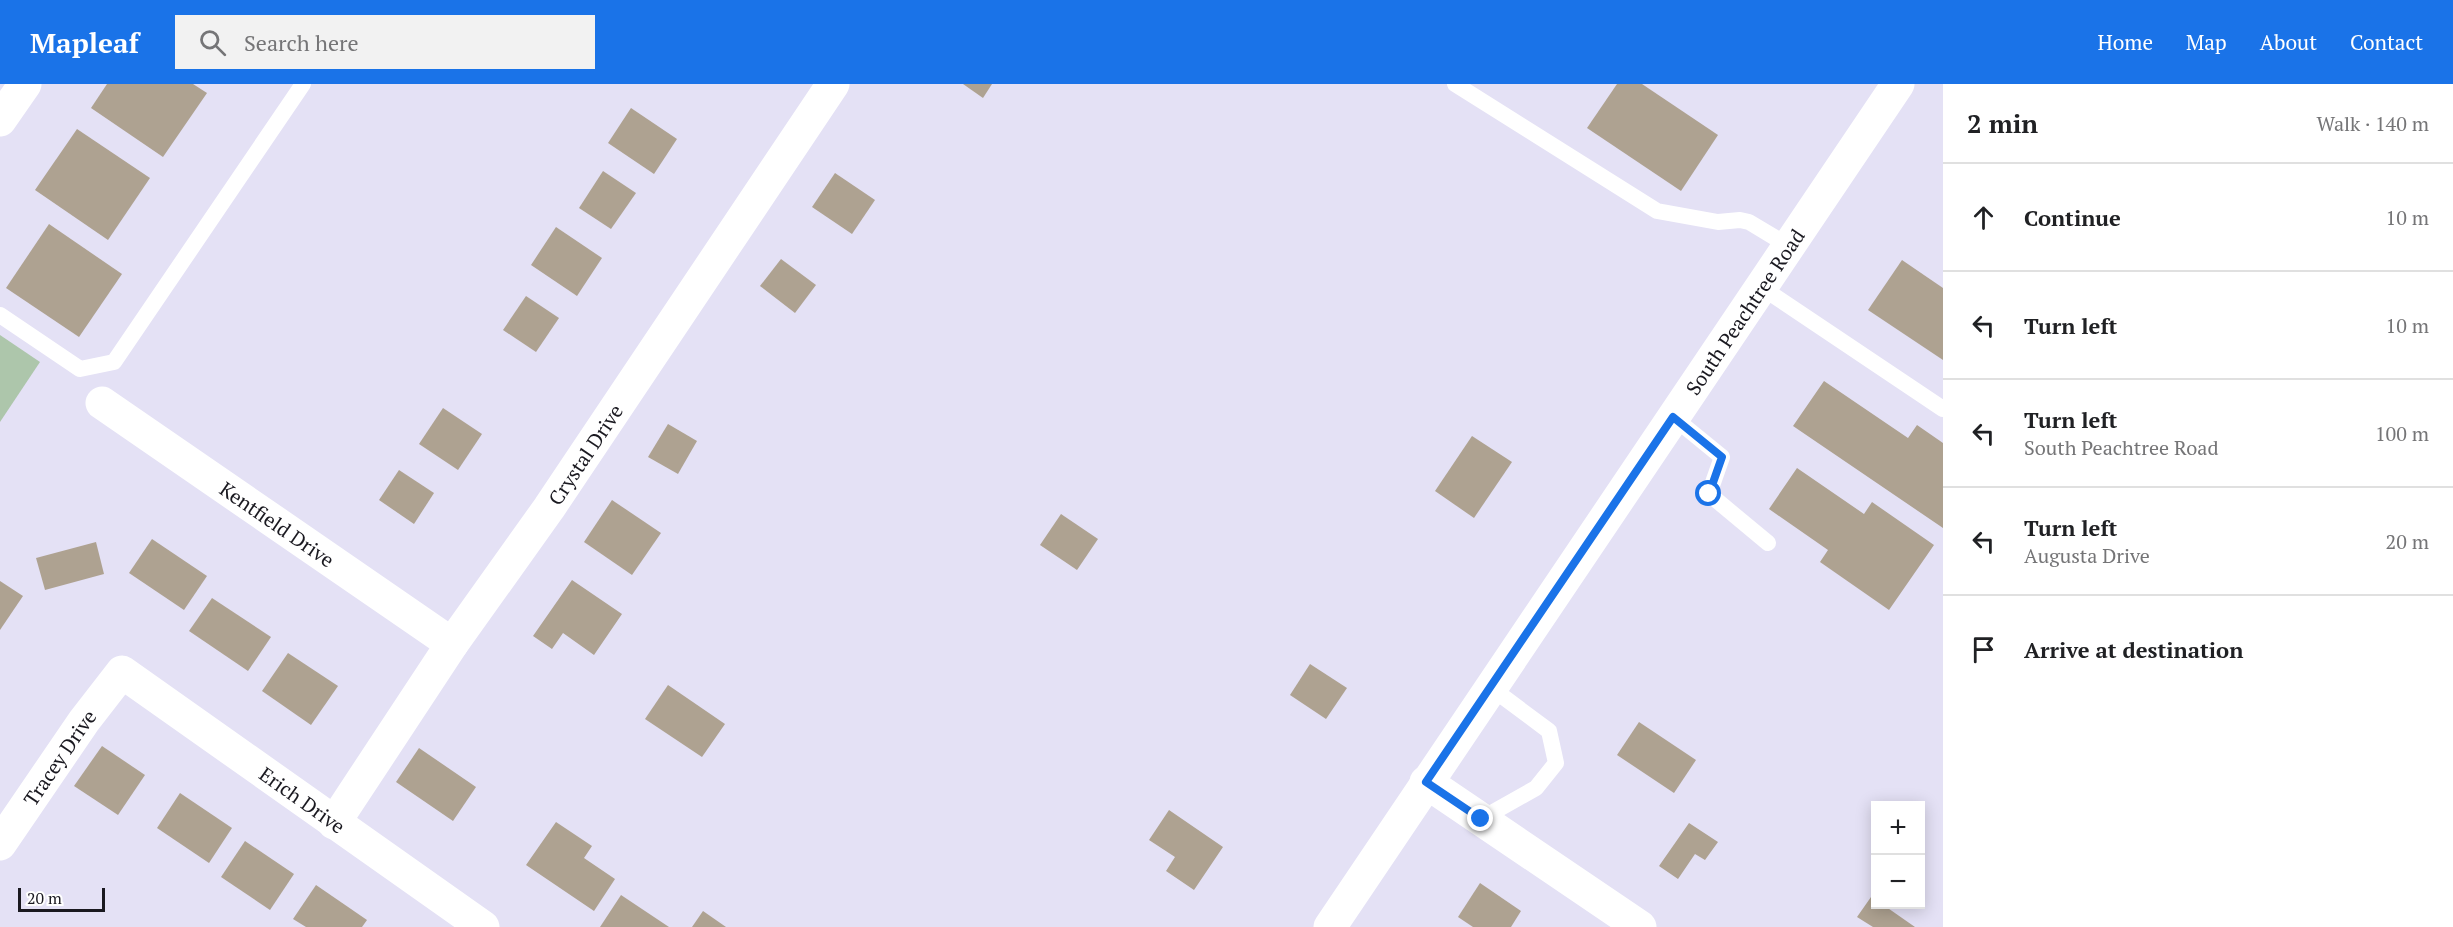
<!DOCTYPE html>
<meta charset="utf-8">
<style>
:root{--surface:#fff;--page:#f2f2f2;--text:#202124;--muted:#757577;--line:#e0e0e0;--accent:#1a73e8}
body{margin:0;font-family:"PT Serif",serif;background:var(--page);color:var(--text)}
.controls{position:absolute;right:18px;bottom:18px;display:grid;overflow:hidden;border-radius:0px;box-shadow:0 3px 15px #0003}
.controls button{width:54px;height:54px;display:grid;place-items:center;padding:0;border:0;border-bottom:2px solid var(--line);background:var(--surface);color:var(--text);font:30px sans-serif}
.scale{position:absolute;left:18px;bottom:15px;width:87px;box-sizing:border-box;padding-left:6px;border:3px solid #1a1920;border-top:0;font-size:16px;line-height:21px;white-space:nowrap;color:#1a1920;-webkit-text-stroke:4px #fff;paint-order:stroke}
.stop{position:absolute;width:18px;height:18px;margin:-14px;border:4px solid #1a73e8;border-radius:50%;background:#fff}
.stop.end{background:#1a73e8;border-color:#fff;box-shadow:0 2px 6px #0008}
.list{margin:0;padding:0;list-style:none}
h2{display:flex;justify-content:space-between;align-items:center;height:78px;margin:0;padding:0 24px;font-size:26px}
h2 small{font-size:20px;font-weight:400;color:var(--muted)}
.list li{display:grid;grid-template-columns:39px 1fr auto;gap:18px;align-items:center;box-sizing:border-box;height:108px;padding:0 24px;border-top:2px solid var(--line)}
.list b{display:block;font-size:22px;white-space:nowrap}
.list p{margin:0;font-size:20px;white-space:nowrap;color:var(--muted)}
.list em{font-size:20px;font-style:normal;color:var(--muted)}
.icon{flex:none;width:33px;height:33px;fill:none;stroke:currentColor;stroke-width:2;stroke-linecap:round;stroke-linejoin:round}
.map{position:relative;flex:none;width:1943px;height:843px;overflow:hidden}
header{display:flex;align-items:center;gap:36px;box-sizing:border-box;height:84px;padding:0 30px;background:var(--accent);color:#fff}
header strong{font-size:28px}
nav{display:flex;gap:33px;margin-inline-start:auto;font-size:21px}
.search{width:420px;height:54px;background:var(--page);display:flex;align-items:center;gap:15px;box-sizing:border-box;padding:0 21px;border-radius:0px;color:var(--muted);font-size:22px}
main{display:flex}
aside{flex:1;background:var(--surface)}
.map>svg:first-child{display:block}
</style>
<header>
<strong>Mapleaf</strong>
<div class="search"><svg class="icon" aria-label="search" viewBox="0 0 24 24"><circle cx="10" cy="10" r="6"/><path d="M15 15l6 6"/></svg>Search here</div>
<nav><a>Home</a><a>Map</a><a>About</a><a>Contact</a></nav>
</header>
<main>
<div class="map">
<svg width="1943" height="843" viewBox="0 0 1943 843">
<rect width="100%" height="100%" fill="#e4e1f5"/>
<polygon fill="#adc6ab" points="0,251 40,278 0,338"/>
<g fill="#aea291">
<polygon points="107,0 193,0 207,9 163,73 91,24"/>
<polygon points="963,0 992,0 983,14"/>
<polygon points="1617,0 1642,0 1718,51 1681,107 1587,44"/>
<polygon points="631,24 677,55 654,90 608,59"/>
<polygon points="77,45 150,94 108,156 35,106"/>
<polygon points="603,87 636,109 611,145 579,124"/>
<polygon points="835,89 875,116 852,150 812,123"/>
<polygon points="49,140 122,190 79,253 6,204"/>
<polygon points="556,143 602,174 577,212 531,181"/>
<polygon points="781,175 816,201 795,229 760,202"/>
<polygon points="1902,176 1943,204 1943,276 1868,226"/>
<polygon points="526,212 559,234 536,268 503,246"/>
<polygon points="1824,297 1908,354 1917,341 1943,359 1943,444 1793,342"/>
<polygon points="443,324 482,350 458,386 419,360"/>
<polygon points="668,340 697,357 678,390 648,373"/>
<polygon points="1472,352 1512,378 1474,434 1435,407"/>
<polygon points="1797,384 1864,430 1872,418 1934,461 1889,526 1820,478 1828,466 1769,425"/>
<polygon points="399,386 434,409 414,440 379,416"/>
<polygon points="612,416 661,449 632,491 584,458"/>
<polygon points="1061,430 1098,455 1077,486 1040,461"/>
<polygon points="152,455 207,492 184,526 129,489"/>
<polygon points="96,458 104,490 45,506 36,474"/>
<polygon points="572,496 622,530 594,571 563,549 552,565 533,552"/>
<polygon points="0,497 23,512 0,546"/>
<polygon points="212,514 271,553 248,587 189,547"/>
<polygon points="288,569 338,602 311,641 262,607"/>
<polygon points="1310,580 1347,604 1326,635 1290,611"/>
<polygon points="668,601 725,640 702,673 645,635"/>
<polygon points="1639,638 1696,676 1674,709 1617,671"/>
<polygon points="102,662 145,691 118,731 74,702"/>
<polygon points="419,664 476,703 453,737 396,698"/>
<polygon points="180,709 232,744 209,779 157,744"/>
<polygon points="1169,726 1223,763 1194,806 1166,787 1175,773 1149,756"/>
<polygon points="556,738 592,762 584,774 615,795 594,827 526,781"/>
<polygon points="1689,739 1718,758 1705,776 1695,770 1678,795 1659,782"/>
<polygon points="245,757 294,790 270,826 221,793"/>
<polygon points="1480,799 1521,827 1511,843 1473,843 1458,833"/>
<polygon points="316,801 367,836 362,843 306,843 293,835"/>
<polygon points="621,811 669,843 600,843"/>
<polygon points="1871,813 1876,816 1876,820 1882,820 1915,843 1873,843 1857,833"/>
<polygon points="703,827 726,843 692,843"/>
</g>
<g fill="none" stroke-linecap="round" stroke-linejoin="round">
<g stroke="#fff" stroke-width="16">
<polyline points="1455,0 1657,127 1718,138 1740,136 1749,138 1789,162"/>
<polyline points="1761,203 1943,325"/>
<polyline points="0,231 80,285 114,278 303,0"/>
<polyline points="1673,333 1722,373 1709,410 1768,459"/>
<polyline points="1481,735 1536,704 1556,679 1549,647 1490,603"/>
</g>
<g stroke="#fff" stroke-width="33">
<polyline points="0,36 25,0"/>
<path id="s1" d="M 102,319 L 452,560"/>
<polyline points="1426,698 1640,843"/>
<path id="s2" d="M 334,739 L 452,560 L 549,424 L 833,0"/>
<path id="s3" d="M 0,760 L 84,637 L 122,588 L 483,843"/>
</g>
<path stroke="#fff" stroke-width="33" id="s4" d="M 1330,843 L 1898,0"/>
</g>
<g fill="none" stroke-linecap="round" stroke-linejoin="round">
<polyline stroke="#1a73e8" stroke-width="8" points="1481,735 1426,698 1673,333 1722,373 1709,410"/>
</g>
<g text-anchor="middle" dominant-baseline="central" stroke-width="5" stroke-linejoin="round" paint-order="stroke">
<g font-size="20" fill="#1a1920" stroke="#fff">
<text stroke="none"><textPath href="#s4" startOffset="742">South Peachtree Road</textPath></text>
<text stroke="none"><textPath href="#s2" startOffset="446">Crystal Drive</textPath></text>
<text stroke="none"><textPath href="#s1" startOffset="213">Kentfield Drive</textPath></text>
<text stroke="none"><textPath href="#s3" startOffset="105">Tracey Drive</textPath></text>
<text stroke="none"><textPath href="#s3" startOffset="432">Erich Drive</textPath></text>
</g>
</g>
</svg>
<div class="controls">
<button>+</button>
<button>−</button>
</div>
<div class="scale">20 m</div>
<div class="stop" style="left:1709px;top:410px"></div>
<div class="stop end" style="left:1481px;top:735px"></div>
</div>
<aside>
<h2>2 min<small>Walk · 140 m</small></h2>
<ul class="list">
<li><svg class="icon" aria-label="ahead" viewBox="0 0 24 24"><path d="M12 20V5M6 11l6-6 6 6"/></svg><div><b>Continue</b></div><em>10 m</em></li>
<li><svg class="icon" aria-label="left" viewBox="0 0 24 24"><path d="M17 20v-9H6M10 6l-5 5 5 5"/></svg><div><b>Turn left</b></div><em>10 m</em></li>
<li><svg class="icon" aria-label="left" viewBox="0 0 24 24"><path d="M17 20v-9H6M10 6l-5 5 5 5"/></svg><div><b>Turn left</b><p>South Peachtree Road</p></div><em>100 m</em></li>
<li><svg class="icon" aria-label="left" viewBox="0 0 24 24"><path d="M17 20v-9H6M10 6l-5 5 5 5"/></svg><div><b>Turn left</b><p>Augusta Drive</p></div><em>20 m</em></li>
<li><svg class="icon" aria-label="arrive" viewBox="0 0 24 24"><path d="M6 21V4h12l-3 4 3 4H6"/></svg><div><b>Arrive at destination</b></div></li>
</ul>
</aside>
</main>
